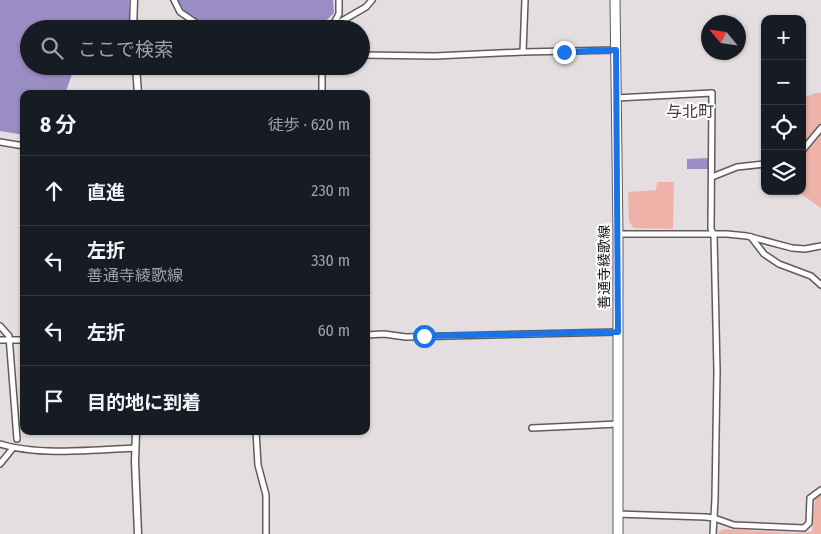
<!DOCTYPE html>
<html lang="ja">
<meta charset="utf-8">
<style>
:root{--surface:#171b24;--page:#20242c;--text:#f1f3f6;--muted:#9ea1a6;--line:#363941}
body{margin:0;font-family:"Fira Sans Condensed","Noto Sans JP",sans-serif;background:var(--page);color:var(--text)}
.controls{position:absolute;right:15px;top:15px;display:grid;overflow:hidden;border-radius:10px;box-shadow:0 1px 4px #0004}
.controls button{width:45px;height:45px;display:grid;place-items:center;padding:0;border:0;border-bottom:1px solid var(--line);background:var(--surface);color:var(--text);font:25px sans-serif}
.compass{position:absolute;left:701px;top:15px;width:45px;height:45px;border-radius:50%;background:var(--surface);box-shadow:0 1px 4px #0004;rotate:299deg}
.stop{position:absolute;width:15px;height:15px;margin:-11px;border:4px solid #1a73e8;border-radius:50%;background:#fff}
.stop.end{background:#1a73e8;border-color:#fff;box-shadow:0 1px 5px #0008}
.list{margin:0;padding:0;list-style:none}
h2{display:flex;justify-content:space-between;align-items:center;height:65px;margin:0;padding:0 20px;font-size:21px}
h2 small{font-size:16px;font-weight:400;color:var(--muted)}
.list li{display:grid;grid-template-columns:32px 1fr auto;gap:15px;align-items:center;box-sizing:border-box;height:70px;padding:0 20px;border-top:1px solid var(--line)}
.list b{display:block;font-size:19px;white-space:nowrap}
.list p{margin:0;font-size:16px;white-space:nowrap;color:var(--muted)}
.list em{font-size:16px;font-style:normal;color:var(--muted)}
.icon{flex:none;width:28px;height:28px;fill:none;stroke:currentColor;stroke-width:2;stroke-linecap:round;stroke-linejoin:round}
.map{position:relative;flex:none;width:821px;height:534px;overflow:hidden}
.search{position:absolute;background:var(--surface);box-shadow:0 1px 4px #0004;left:20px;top:20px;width:350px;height:55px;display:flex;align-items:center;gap:12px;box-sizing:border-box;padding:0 18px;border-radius:28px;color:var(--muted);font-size:19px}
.panel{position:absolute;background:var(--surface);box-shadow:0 1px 4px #0004;left:20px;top:90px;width:350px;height:345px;border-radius:10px}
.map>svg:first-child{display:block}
</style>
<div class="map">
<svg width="821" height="534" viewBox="0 0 821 534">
<rect width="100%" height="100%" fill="#e4dee1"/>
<g fill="#efb2a9">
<polygon points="816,93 821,93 821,208 797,191 802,191 802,98"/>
<polygon points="657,182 674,182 673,229 634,228 629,222 628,192 656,190"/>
<polygon points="821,494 821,534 717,534 723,529 795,533 812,532 815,499"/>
</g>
<g fill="#998dc4">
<polygon points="0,0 129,0 129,25 112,29 29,29 29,66 75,66 65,94 24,94 24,135 0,131"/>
<polygon points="177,0 333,0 334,13 317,29 215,29 192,17 183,9"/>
<polygon points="708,158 708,169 687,169 687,159"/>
</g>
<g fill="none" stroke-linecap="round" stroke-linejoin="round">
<defs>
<g id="minor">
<polyline points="174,0 180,12 205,29"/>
<polyline points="333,25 339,14 339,0"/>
<polyline points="328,29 366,7 372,0"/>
<polyline points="523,52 525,0"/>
<polyline points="361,55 435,56 523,52 616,50"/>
<polyline points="322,94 322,66"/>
<polyline points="616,98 712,93 711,229 714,235 717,371 715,499 713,534"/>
<polyline points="0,142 24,146"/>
<polyline points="802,151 821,128"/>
<polyline points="712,177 737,167 765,164"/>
<polyline points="618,234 727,234 747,236 792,248 805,249 821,246"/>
<polyline points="751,237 764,254 779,264 811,276 821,285"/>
<polyline points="0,326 9,336 17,439"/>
<polyline points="366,335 384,334 406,337 618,332"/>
<polyline points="0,340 24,340"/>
<polyline points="532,428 618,424"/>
<polyline points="256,431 258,465 266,495 266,534"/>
<path d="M 0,444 C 38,456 95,450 135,448"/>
<polyline points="0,464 13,448"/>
<polyline points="617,514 705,517 714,518 734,525 804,528 809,523 810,498 821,490"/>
</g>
<g id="tertiary">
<polyline points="133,29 134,0"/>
<polyline points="136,66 138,94"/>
<polyline points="136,431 135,462 138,534"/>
</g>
<polyline id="primary" points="615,0 618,234 618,534"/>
</defs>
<use href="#minor" stroke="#605b5d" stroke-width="8"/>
<use href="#tertiary" stroke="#605b5d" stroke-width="9"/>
<use href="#primary" stroke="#605b5d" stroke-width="11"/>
<use href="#minor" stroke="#fff" stroke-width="5"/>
<use href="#tertiary" stroke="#fff" stroke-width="6"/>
<use href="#primary" stroke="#fff" stroke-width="9"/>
</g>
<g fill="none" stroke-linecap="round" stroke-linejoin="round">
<polyline stroke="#1a73e8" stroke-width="6" points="424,336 618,332 616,50 564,52"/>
</g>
<g text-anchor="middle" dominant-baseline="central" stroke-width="4" stroke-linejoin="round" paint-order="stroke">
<g font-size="14" fill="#161415" stroke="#fff">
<text transform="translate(604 267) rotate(-90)">善通寺綾歌線</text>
</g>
<g font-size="16" fill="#423e41" stroke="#fff">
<text x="690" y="111">与北町</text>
</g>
</g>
</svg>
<div class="controls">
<button>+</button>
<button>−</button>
<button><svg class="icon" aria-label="locate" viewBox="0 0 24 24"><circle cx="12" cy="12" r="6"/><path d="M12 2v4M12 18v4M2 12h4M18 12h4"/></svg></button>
<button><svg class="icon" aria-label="layers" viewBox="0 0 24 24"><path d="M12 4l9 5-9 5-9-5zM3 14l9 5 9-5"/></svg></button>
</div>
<svg class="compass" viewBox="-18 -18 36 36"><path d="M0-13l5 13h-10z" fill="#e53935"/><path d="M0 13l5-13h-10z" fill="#9ea1a6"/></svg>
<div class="stop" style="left:424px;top:336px"></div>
<div class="stop end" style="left:564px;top:52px"></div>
<div class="search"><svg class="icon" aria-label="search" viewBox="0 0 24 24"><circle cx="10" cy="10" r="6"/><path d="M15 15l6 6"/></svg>ここで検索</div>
<section class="panel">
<h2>8 分<small>徒歩 · 620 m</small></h2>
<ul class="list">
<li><svg class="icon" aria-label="ahead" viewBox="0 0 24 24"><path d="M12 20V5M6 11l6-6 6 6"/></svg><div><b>直進</b></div><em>230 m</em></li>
<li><svg class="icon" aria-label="left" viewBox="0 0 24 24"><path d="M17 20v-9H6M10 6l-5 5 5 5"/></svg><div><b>左折</b><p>善通寺綾歌線</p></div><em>330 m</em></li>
<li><svg class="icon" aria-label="left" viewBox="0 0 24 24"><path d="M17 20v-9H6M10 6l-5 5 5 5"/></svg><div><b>左折</b></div><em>60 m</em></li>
<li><svg class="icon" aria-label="arrive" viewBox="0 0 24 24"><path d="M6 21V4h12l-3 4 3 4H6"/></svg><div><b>目的地に到着</b></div></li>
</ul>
</section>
</div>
